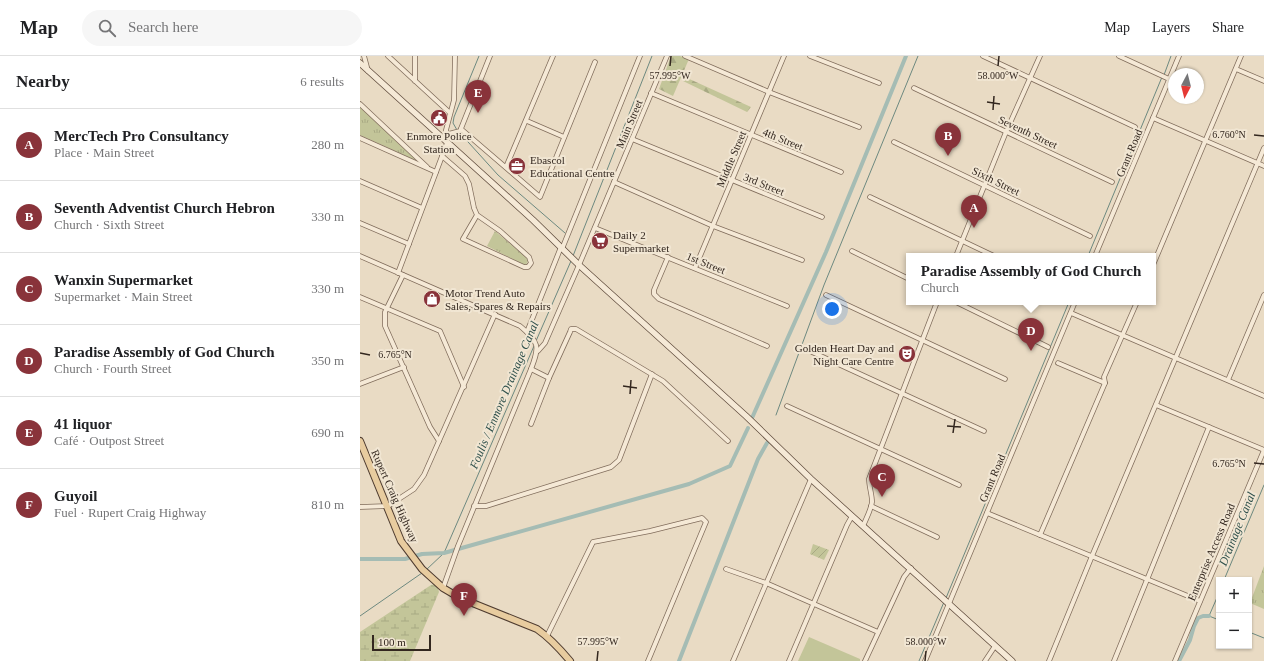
<!DOCTYPE html>
<meta charset="utf-8">
<style>
:root{--surface:#fff;--page:#f6f6f6;--text:#202124;--muted:#757577;--line:#e0e0e0;--accent:#89333a}
body{margin:0;font-family:"Times New Roman",serif;background:var(--page);color:var(--text)}
.controls{position:absolute;right:12px;bottom:12px;display:grid;overflow:hidden;border-radius:0px;box-shadow:0 1px 3px #0004}
.controls button{width:36px;height:36px;display:grid;place-items:center;padding:0;border:0;border-bottom:1px solid var(--line);background:var(--surface);color:var(--text);font:20px sans-serif}
.compass{position:absolute;left:808px;top:12px;width:36px;height:36px;border-radius:50%;background:var(--surface);box-shadow:0 1px 3px #0004;rotate:187deg}
.scale{position:absolute;left:12px;bottom:10px;width:59px;box-sizing:border-box;padding-left:4px;border:2px solid #33271f;border-top:0;font-size:11px;line-height:14px;white-space:nowrap;color:#33271f;-webkit-text-stroke:3px #f1e6d3;paint-order:stroke}
.you{position:absolute;left:472px;top:253px;width:14px;height:14px;margin:-10px;border:3px solid #fff;border-radius:50%;background:#1a73e8;box-shadow:0 0 0 6px #1a73e833}
.badge{display:grid;place-items:center;width:26px;height:26px;border-radius:50%;background:var(--accent);color:#fff;font-size:13px;font-weight:700}
.pin{position:absolute;translate:-50% -33px;filter:drop-shadow(0 1px 2px #0008)}
.pin::after{content:'';position:absolute;top:21px;width:14px;height:12px;background:inherit;clip-path:polygon(0 0,100% 0,50% 100%)}
.popup{position:absolute;left:546px;top:197px;width:250px;height:52px;box-sizing:border-box;display:grid;place-content:center;border-radius:0px;background:var(--surface);filter:drop-shadow(0 1px 3px #0005);font-size:13px;white-space:nowrap;color:var(--muted)}
.popup b{font-size:15px;color:var(--text)}
.popup::after{content:'';position:absolute;left:50%;top:100%;margin-left:-8px;border:8px solid transparent;border-top-color:var(--surface)}
.list{margin:0;padding:0;list-style:none}
h2{display:flex;justify-content:space-between;align-items:center;height:52px;margin:0;padding:0 16px;font-size:17px}
h2 small{font-size:13px;font-weight:400;color:var(--muted)}
.list li{display:grid;grid-template-columns:26px 1fr auto;gap:12px;align-items:center;box-sizing:border-box;height:72px;padding:0 16px;border-top:1px solid var(--line)}
.list b{display:block;font-size:15px;white-space:nowrap}
.list p{margin:0;font-size:13px;white-space:nowrap;color:var(--muted)}
.list em{font-size:13px;font-style:normal;color:var(--muted)}
.icon{flex:none;width:22px;height:22px;fill:none;stroke:currentColor;stroke-width:2;stroke-linecap:round;stroke-linejoin:round}
.map{position:relative;flex:none;width:904px;height:605px;overflow:hidden}
header{display:flex;align-items:center;gap:24px;box-sizing:border-box;height:56px;padding:0 20px;background:var(--surface);border-bottom:1px solid var(--line)}
header strong{font-size:19px}
nav{display:flex;gap:22px;margin-inline-start:auto;font-size:14px}
.search{width:280px;height:36px;background:var(--page);display:flex;align-items:center;gap:10px;box-sizing:border-box;padding:0 14px;border-radius:22px;color:var(--muted);font-size:15px}
main{display:flex}
aside{flex:1;background:var(--surface)}
.map>svg:first-child{display:block}
</style>
<header>
<strong>Map</strong>
<div class="search"><svg class="icon" aria-label="search" viewBox="0 0 24 24"><circle cx="10" cy="10" r="6"/><path d="M15 15l6 6"/></svg>Search here</div>
<nav><a>Map</a><a>Layers</a><a>Share</a></nav>
</header>
<main>
<aside>
<h2>Nearby<small>6 results</small></h2>
<ul class="list">
<li><span class="badge">A</span><div><b>MercTech Pro Consultancy</b><p>Place · Main Street</p></div><em>280 m</em></li>
<li><span class="badge">B</span><div><b>Seventh Adventist Church Hebron</b><p>Church · Sixth Street</p></div><em>330 m</em></li>
<li><span class="badge">C</span><div><b>Wanxin Supermarket</b><p>Supermarket · Main Street</p></div><em>330 m</em></li>
<li><span class="badge">D</span><div><b>Paradise Assembly of God Church</b><p>Church · Fourth Street</p></div><em>350 m</em></li>
<li><span class="badge">E</span><div><b>41 liquor</b><p>Café · Outpost Street</p></div><em>690 m</em></li>
<li><span class="badge">F</span><div><b>Guyoil</b><p>Fuel · Rupert Craig Highway</p></div><em>810 m</em></li>
</ul>
</aside>
<div class="map">
<svg width="904" height="605" viewBox="0 0 904 605">
<defs>
<pattern id="forest-firs" width="22" height="20" patternUnits="userSpaceOnUse"><rect width="22" height="20" fill="#c3c599"/><path d="M5 1l3.5 6h-7zM16 11l3.5 6h-7z" fill="#a8a983"/></pattern>
<pattern id="wetland-marsh" width="20" height="14" patternUnits="userSpaceOnUse"><rect width="20" height="14" fill="#c3c599"/><path d="M1 5h8M5 5V1M11 12h8M15 12V8" fill="none" stroke="#a8a983"/></pattern>
<pattern id="park-tufts" width="24" height="20" patternUnits="userSpaceOnUse"><rect width="24" height="20" fill="#c3c599"/><path d="M3 7l-1-3M5 7V3M7 7l1-3M15 17l-1-3M17 17v-4M19 17l1-3" fill="none" stroke="#a8a983"/></pattern>
<pattern id="garden-furrows" width="10" height="10" patternUnits="userSpaceOnUse"><rect width="10" height="10" fill="#c3c599"/><path d="M-1 1l2-2M0 10L10 0M9 11l2-2" fill="none" stroke="#a8a983"/></pattern>
</defs>
<rect width="100%" height="100%" fill="#e9dbc4"/>
<g fill="url(#forest-firs)">
<polygon points="311,0 320,0 329,3 313,40 299,33"/>
<polygon points="325,21 391,51 387,56 323,25"/>
</g>
<polygon fill="url(#wetland-marsh)" points="75,528 78,532 79,536 50,605 0,605 0,576 71,529"/>
<g fill="url(#park-tufts)">
<polygon points="0,51 57,105 0,79"/>
<polygon points="135,175 168,203 168,205 166,209 164,209 127,190"/>
<polygon points="904,510 904,553 890,547"/>
</g>
<polygon fill="url(#garden-furrows)" points="453,488 469,494 464,504 450,498"/>
<polygon fill="#c3c599" points="449,581 500,603 500,605 438,605"/>
<g fill="none" stroke-linecap="round" stroke-linejoin="round">
<g stroke="#6d8980" stroke-width="1">
<polyline points="804,19 811,0"/>
<polyline points="97,74 93,67 94,61 119,0"/>
<polyline points="99,76 138,119 205,177"/>
<polyline points="213,200 292,0"/>
<polyline points="728,200 802,21"/>
<polyline points="176,285 211,205"/>
<polyline points="416,359 464,229 558,0"/>
<polyline points="66,514 84,497 174,290"/>
<polyline points="864,524 904,429"/>
<polyline points="859,537 849,560 859,564"/>
<polyline points="586,542 709,246"/>
<polyline points="0,560 62,517"/>
<polyline points="889,576 904,582"/>
<polyline points="559,605 584,546"/>
</g>
<g stroke="#a5bcb4" stroke-width="4">
<polyline points="392,362 466,196 546,0"/>
<polyline points="0,503 45,503 62,498 84,497 329,428 370,410 388,372"/>
<polyline points="319,605 398,403 407,387"/>
<polyline points="819,605 830,584 834,570 838,562 843,560 849,560"/>
</g>
<defs>
<g id="street">
<polyline points="4,0 8,15"/>
<polyline points="28,0 90,57"/>
<polyline points="55,0 55,25"/>
<polyline points="325,0 409,36 499,71"/>
<polyline points="450,0 519,27"/>
<polyline points="623,0 775,71"/>
<polyline points="759,0 809,23"/>
<polyline points="876,13 904,25"/>
<polyline points="554,32 752,126"/>
<polyline points="291,37 481,116"/>
<polyline points="0,48 67,111"/>
<polyline points="793,62 904,110"/>
<polyline points="167,65 204,81"/>
<polyline points="101,73 180,141 235,6"/>
<polyline points="85,79 100,75 130,0"/>
<polyline points="0,82 76,116"/>
<polyline points="272,83 462,161"/>
<polyline points="534,86 730,180"/>
<polyline points="82,100 105,120 109,128 114,152 117,159 140,175 169,201 171,207 168,211 164,211 103,183 117,159"/>
<polyline points="146,111 193,0"/>
<polyline points="0,125 62,152"/>
<polyline points="254,126 353,170 442,204"/>
<polyline points="510,141 634,200"/>
<polyline points="0,167 49,188"/>
<polyline points="235,172 427,250"/>
<polyline points="202,193 280,0"/>
<polyline points="492,195 549,223"/>
<path d="M 0,200 L 160,270 C 179,286 180,290 171,313 L 98,490 L 83,532"/>
<polyline points="596,200 646,76 680,0"/>
<polyline points="735,200 819,0"/>
<polyline points="308,201 294,234 294,238 299,243 407,290"/>
<polyline points="793,209 881,0"/>
<polyline points="335,212 424,0"/>
<polyline points="38,217 87,87 86,74 94,44 95,0"/>
<polyline points="43,219 25,256 25,270 70,371 79,385"/>
<polyline points="466,239 645,323"/>
<polyline points="0,241 80,275 104,331"/>
<polyline points="596,246 688,291"/>
<polyline points="711,257 904,340"/>
<polyline points="167,276 201,191"/>
<polyline points="178,295 185,287 219,209 307,0"/>
<polyline points="452,296 624,375"/>
<polyline points="698,307 745,327"/>
<polyline points="171,313 189,322 210,276 211,273 216,273 303,325 368,385"/>
<polyline points="868,324 904,239"/>
<polyline points="0,328 44,311"/>
<polyline points="796,349 904,394"/>
<polyline points="427,350 599,429"/>
<polyline points="171,368 189,322"/>
<polyline points="114,450 126,450 251,411 259,404 292,318"/>
<polyline points="511,450 577,481"/>
<polyline points="0,451 28,450 54,433 64,419 135,258"/>
<polyline points="627,457 840,545"/>
<path d="M 503,470 C 506,463 511,454 512,446 C 512,438 509,431 509,423 L 577,246"/>
<polyline points="680,479 745,327 744,321 777,246"/>
<polyline points="366,513 406,527 518,576"/>
<polyline points="187,580 233,486 290,475 342,462 346,466 288,605"/>
<polyline points="373,605 451,423"/>
<polyline points="429,605 487,469 492,460"/>
<polyline points="505,605 544,521 551,512"/>
<polyline points="565,605 715,246"/>
<polyline points="625,605 635,590"/>
<polyline points="689,605 732,500 904,92"/>
<polyline points="754,605 849,371"/>
<polyline points="815,605 904,394"/>
</g>
<polyline id="secondary" points="0,7 173,164 219,209 386,360 451,423 652,605"/>
<path id="primary" d="M 0,385 L 41,485 L 62,513 L 83,532 L 100,542 L 177,573 C 190,582 200,593 210,605"/>
</defs>
<use href="#street" stroke="#816d5c" stroke-width="5.5"/>
<use href="#secondary" stroke="#634f40" stroke-width="7"/>
<use href="#primary" stroke="#4f3c30" stroke-width="8"/>
<use href="#street" stroke="#f5e9d6" stroke-width="4"/>
<use href="#secondary" stroke="#f5e9d6" stroke-width="5.5"/>
<use href="#primary" stroke="#e8cc9f" stroke-width="6"/>
</g>
<path fill="none" stroke="#33271f" stroke-width="1.5" d="M 310,10 L 311,0M 638,10 L 639,0M 627,46 L 640,48M 633,54 L 634,40M 894,79 L 904,80M 0,297 L 10,299M 263,330 L 277,332M 270,338 L 271,324M 587,370 L 601,371M 593,377 L 595,363M 894,407 L 904,408M 237,605 L 238,595M 565,605 L 566,595"/>
<defs>
<symbol id="civic-disc" viewBox="-11 -11 22 22"><circle r="9.5" fill="#89333a" stroke="#f1e6d3"/><path d="M-.6-6.5H3V-4.5H.6V-3L4-1V1h2V6H-6V1h2V-1L-.6-3ZM-1.2 2.5V6h2.4V2.5Z" fill="#fff"/></symbol>
<symbol id="office-disc" viewBox="-11 -11 22 22"><circle r="9.5" fill="#89333a" stroke="#f1e6d3"/><path d="M-6-3h4V-5.5h4V-3h4V5H-6ZM-1-4.5V-3h2v-1.5ZM-6 0V1H6V0Z" fill="#fff"/></symbol>
<symbol id="supermarket-disc" viewBox="-11 -11 22 22"><circle r="9.5" fill="#89333a" stroke="#f1e6d3"/><path d="M-6-5.5h2.5l.6 2H6L4.5 2H-2.5L-4.4-4H-6ZM-1.5 3.2a1.3 1.3 0 1 0 .1 0ZM3 3.2a1.3 1.3 0 1 0 .1 0Z" fill="#fff"/></symbol>
<symbol id="shop-disc" viewBox="-11 -11 22 22"><circle r="9.5" fill="#89333a" stroke="#f1e6d3"/><path d="M-5-2.5h2.3a2.7 3.5 0 0 1 5.4 0H5L5.5 6h-11ZM-1.5-2.5h3a1.5 2.3 0 0 0-3 0Z" fill="#fff"/></symbol>
<symbol id="theatre-disc" viewBox="-11 -11 22 22"><circle r="9.5" fill="#89333a" stroke="#f1e6d3"/><path d="M-5-5.5Q0-4 5-5.5V0Q5 5 0 6Q-5 5-5 0ZM-3.3-2.5H-1v1.5H-3.3ZM1-2.5H3.3v1.5H1ZM-2.8 1Q0 5.5 2.8 1Z" fill="#fff"/></symbol>
</defs>
<g fill-rule="evenodd">
<use href="#civic-disc" x="69" y="52" width="20" height="20"/>
<use href="#office-disc" x="147" y="100" width="20" height="20"/>
<use href="#supermarket-disc" x="230" y="175" width="20" height="20"/>
<use href="#shop-disc" x="62" y="233" width="20" height="20"/>
<use href="#theatre-disc" x="537" y="288" width="20" height="20"/>
</g>
<g text-anchor="middle" dominant-baseline="central" stroke-width="4" stroke-linejoin="round" paint-order="stroke">
<g font-size="11" fill="#33271f" stroke="#f1e6d3">
<text transform="translate(269 68) rotate(-67)">Main Street</text>
<text transform="translate(668 76) rotate(25)">Seventh Street</text>
<text transform="translate(423 83) rotate(22)">4th Street</text>
<text transform="translate(769 97) rotate(-67)">Grant Road</text>
<text transform="translate(371 103) rotate(-67)">Middle Street</text>
<text transform="translate(636 125) rotate(26)">Sixth Street</text>
<text transform="translate(404 128) rotate(22)">3rd Street</text>
<text transform="translate(346 207) rotate(22)">1st Street</text>
<text transform="translate(632 422) rotate(-67)">Grant Road</text>
<text transform="translate(35 440) rotate(66)">Rupert Craig Highway</text>
<text transform="translate(851 496) rotate(-67)">Enterprise Access Road</text>
</g>
<g font-size="11" fill="#33271f" stroke="#f1e6d3" text-anchor="start">
<text x="79" y="80" text-anchor="middle">Enmore Police<tspan x="79" dy="13">Station</tspan></text>
<text x="170" y="104">Ebascol<tspan x="170" dy="13">Educational Centre</tspan></text>
<text x="253" y="179">Daily 2<tspan x="253" dy="13">Supermarket</tspan></text>
<text x="85" y="237">Motor Trend Auto<tspan x="85" dy="13">Sales, Spares &amp; Repairs</tspan></text>
<text x="534" y="292" text-anchor="end">Golden Heart Day and<tspan x="534" dy="13">Night Care Centre</tspan></text>
</g>
<g font-size="12" font-style="italic" fill="#30514c" stroke="#f1e6d3">
<text transform="translate(144 339) rotate(-67)">Foulis / Enmore Drainage Canal</text>
<text transform="translate(877 473) rotate(-68)">Drainage Canal</text>
</g>
</g>
<g font-size="10" text-anchor="middle" fill="#33271f" stroke="#f1e6d3" stroke-width="4" stroke-linejoin="round" paint-order="stroke">
<text x="310" y="23">57.995°W</text>
<text x="638" y="23">58.000°W</text>
<text x="869" y="82">6.760°N</text>
<text x="35" y="302">6.765°N</text>
<text x="869" y="411">6.765°N</text>
<text x="238" y="589">57.995°W</text>
<text x="566" y="589">58.000°W</text>
</g>
</svg>
<div class="controls">
<button>+</button>
<button>−</button>
</div>
<svg class="compass" viewBox="-18 -18 36 36"><path d="M0-13l5 13h-10z" fill="#e53935"/><path d="M0 13l5-13h-10z" fill="#757577"/></svg>
<div class="scale">100 m</div>
<div class="you"></div>
<div class="pin badge" style="left:614px;top:172px">A</div>
<div class="pin badge" style="left:588px;top:100px">B</div>
<div class="pin badge" style="left:522px;top:441px">C</div>
<div class="pin badge" style="left:671px;top:295px">D</div>
<div class="popup"><b>Paradise Assembly of God Church</b>Church</div>
<div class="pin badge" style="left:118px;top:57px">E</div>
<div class="pin badge" style="left:104px;top:560px">F</div>
</div>
</main>
